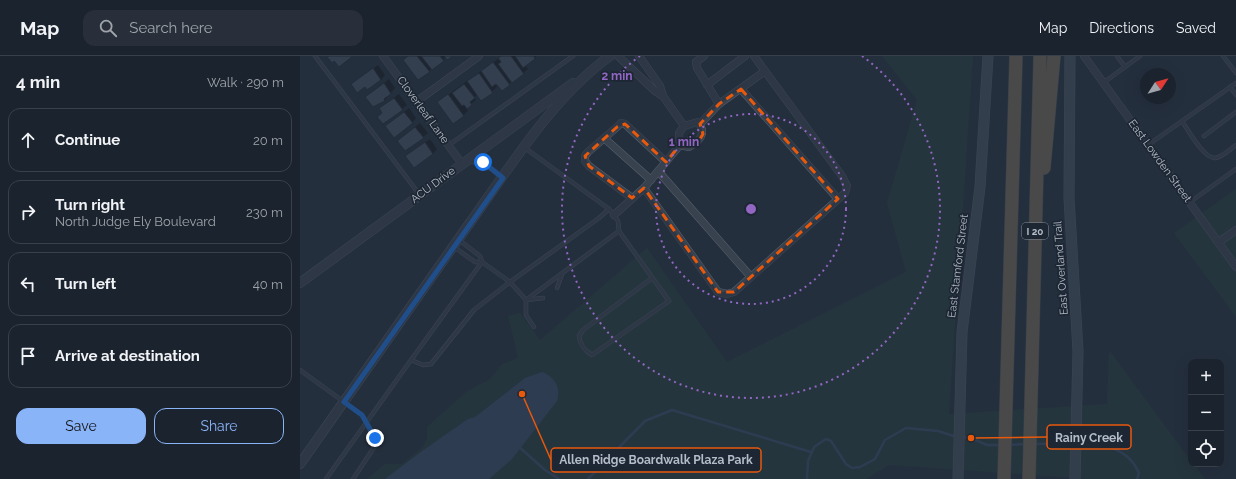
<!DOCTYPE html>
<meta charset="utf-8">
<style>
:root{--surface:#1b232e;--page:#282f3a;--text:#f1f3f6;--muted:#a0a4aa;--line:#39404a;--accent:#8ab4f8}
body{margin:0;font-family:Raleway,sans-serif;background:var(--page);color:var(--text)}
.controls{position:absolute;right:12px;bottom:12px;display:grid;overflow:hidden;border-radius:8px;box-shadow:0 4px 16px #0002}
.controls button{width:36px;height:36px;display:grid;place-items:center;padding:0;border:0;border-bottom:1px solid var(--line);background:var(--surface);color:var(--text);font:20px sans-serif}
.compass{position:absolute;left:840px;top:12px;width:36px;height:36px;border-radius:50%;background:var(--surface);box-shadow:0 4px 16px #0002;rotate:54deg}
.stop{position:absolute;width:12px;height:12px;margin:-9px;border:3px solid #1a73e8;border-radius:50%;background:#fff}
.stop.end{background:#1a73e8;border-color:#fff;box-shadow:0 1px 4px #0008}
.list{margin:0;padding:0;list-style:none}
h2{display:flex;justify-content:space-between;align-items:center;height:52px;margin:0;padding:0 16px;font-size:17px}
h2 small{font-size:13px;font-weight:400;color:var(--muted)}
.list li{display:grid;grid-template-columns:26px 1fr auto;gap:12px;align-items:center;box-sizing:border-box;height:64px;margin:0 8px 8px;padding:0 8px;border:1px solid var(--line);border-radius:12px}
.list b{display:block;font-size:15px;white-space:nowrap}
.list p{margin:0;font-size:13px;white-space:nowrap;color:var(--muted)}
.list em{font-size:13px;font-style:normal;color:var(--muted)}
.actions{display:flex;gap:8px;padding:12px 16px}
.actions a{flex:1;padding:9px 0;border:1px solid var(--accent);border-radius:12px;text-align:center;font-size:14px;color:var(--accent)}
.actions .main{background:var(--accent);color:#111}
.icon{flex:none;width:22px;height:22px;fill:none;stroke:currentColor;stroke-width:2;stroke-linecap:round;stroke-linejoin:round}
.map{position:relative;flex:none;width:936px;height:423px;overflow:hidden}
header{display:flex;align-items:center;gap:24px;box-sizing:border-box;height:56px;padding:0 20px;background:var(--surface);border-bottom:1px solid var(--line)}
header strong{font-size:19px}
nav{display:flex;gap:22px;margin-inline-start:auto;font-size:14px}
.search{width:280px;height:36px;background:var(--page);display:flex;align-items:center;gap:10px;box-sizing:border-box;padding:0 14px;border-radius:12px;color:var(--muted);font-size:15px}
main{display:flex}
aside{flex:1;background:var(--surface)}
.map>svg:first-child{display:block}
</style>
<header>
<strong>Map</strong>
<div class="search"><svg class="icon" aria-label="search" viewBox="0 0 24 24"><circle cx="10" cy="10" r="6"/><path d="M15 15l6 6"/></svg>Search here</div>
<nav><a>Map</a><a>Directions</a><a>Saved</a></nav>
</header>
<main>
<aside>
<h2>4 min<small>Walk · 290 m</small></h2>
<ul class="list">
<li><svg class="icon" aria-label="ahead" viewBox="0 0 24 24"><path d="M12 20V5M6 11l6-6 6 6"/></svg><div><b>Continue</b></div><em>20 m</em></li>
<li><svg class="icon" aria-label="right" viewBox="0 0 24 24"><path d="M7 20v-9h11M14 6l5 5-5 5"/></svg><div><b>Turn right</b><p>North Judge Ely Boulevard</p></div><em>230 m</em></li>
<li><svg class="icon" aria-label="left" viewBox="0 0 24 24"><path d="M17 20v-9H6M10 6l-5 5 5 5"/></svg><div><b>Turn left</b></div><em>40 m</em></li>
<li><svg class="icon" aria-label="arrive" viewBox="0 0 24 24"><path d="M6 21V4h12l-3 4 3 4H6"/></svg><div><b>Arrive at destination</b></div></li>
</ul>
<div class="actions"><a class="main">Save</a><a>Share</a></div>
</aside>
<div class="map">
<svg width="936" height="423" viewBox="0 0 936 423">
<rect width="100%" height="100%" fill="#242f3e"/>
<g fill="#263c3f">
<polygon points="582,0 673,0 649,358 807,348 809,294 891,405 891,408 894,408 905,423 790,423 589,409 566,423 67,423 85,408 102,408 123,391 127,382 127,371 166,336 190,323 202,308 218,302 208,260 220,257 240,284 347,192 427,306 606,216 587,147 617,44"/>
<polygon points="936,133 936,261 874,177"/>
</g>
<path fill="#394c67" d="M 242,316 C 255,321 261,331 257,345 L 212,403 L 189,423 L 85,423 C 112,402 140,382 168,363 L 175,361 L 225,322 Z"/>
<g fill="#0007">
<polygon points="108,0 151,0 146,1 129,15 104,4"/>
<polygon points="202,0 237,0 225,9 228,13 223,17 202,33 196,26 195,28 197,31 182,44 178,38 174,41 176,44 166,52 168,55 153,67 138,46"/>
<polygon points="78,9 85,19 81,24 67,33 65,30 52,28"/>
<polygon points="89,23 95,32 85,44 73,50 66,41"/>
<polygon points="99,38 107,49 102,53 83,56 80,52"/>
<polygon points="109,52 116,62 112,67 91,66"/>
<polygon points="120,67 128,77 123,81 98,85"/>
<polygon points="130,83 137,93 133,98 111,96"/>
</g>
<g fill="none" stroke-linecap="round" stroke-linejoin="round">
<g stroke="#394c67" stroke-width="2.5">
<polyline points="662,381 671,382 687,389 702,389"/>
<path d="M 779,387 C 802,386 829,393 839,417 L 837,423"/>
<polyline points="735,388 774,387"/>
<polyline points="709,389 726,388"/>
<polyline points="218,390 245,414 259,423"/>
<polyline points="288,423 345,365 372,354 511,396"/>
<polyline points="507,423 508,405 514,391 526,383 531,385 546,408 552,412 560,411 575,403 585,384 606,372 638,375 657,381"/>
</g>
</g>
<g fill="#455162" stroke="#1f2835">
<polygon points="29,0 53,0 39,11 34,5 32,7 27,1"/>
<polygon points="108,0 117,0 130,16 118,24 103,4"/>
<polygon points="121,0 140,0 144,5 132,14"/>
<polygon points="144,0 153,0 147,4"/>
<polygon points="201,0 211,0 224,18 212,27 198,8 201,6 198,2"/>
<polygon points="215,0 234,0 235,3 223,12"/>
<polygon points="193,6 210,29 202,35 196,28 192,31 181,15"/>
<polygon points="73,12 81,24 67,34 65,31 57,37 51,28"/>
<polygon points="179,17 193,37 181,45 167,25"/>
<polygon points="84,27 91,38 84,43 85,45 73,51 65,41"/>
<polygon points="164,28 175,42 170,46 172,49 167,53 164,49 162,50 152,37"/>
<polygon points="148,38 164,60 153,68 137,46"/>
<polygon points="94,42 103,54 83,68 77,61 82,57 79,52"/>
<polygon points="104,56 113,67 94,82 85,70"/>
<polygon points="115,71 124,82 105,95 97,85"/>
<polygon points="125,86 133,98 114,112 105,100"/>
</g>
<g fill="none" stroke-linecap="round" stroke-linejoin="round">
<defs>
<g id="service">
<polyline points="15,0 119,138"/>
<polyline points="817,0 825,11"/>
<polyline points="923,0 936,17"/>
<polyline points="803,27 840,0"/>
<polyline points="930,31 936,39"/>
<path d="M 882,65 C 888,74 904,103 915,102 C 923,101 930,93 936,89"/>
<polyline points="904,80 936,56"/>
<polyline points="149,89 273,0"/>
<polyline points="848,89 936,27"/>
<path d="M 225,92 L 309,153 L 318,165 L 319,175 L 369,245 L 292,299 C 284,294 280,289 279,280 L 283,274 L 352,222"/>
<polyline points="171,106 183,106 201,121"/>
<polyline points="890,146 936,113"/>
<polyline points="159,184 180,200 182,206 210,226 299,162 309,153"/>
<polyline points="154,191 175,206 182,206"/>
<polyline points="257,232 262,218"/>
<polyline points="234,271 226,259 226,244 243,242"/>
<polyline points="111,304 182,206"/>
<polyline points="0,314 62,359 75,382 75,390 53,423"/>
<polyline points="26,423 111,304 123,309 131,308 174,254 210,226 226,244 319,175"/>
</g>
<g id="minor">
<polyline points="83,0 162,108"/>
<polyline points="318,0 355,35 363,40 360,30 339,0"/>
<polyline points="404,0 396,6 397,12 419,48"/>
<polyline points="784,0 936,211"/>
<polyline points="407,29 445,0"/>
<polyline points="441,33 538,143"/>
<polyline points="363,40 384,70"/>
<polyline points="116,46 179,0"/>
<polyline points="400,68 419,48 465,15"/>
<polyline points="304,82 351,124"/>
<polyline points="358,115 451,221"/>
<polyline points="344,132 418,236 427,238 434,236 545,137 547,130 542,120 454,0"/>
<polyline points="332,142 289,110 285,105 285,100 288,96 317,71 321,67 325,68 366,106"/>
<path d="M 314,159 L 344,132 L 380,89 L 389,91 C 400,85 407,77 398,66 L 384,70 L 379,77 L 380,89"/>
<polyline points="919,186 936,174"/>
</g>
<g id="tertiary">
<polyline points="0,227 273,27"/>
<path d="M 0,408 C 56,328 113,248 169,168 C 210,111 253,41 310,0"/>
</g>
<g id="secondary">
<polyline points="770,0 769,142 778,295 775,423"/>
<polyline points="658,423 662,276 680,131 688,0"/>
</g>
<g id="motorway">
<polyline points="744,112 754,0"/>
<polyline points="704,423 716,0"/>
<polyline points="729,423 740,0"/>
</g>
</defs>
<use href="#service" stroke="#565f6c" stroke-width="4.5"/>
<use href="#minor" stroke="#565f6c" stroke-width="8"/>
<use href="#tertiary" stroke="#565f6c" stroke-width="10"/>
<use href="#secondary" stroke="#565f6c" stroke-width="11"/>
<use href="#motorway" stroke="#434c59" stroke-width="14"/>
<use href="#service" stroke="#38414e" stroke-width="3.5"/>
<use href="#minor" stroke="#38414e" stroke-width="7"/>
<use href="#tertiary" stroke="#38414e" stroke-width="9"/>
<use href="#secondary" stroke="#465061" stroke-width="10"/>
<use href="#motorway" stroke="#746855" stroke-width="13"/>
</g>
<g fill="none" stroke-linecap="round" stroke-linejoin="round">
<polyline stroke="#1a73e8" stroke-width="5" points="75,382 62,359 44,346 203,122 183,106"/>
</g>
<path d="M0 0H936V423H0ZM 441,33 L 538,143 L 434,236 L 418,236 L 344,132 L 332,142 L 289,110 L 285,100 L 317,71 L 325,68 L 366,106 L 380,89 L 389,91 L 400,83 L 403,78 L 400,68 L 419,48 Z" fill="#242f3e" fill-opacity=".55" fill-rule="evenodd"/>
<path fill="none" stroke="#e8590c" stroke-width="3" stroke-dasharray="8 5" stroke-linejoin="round" d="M 441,33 L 538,143 L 434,236 L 418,236 L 344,132 L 332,142 L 289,110 L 285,100 L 317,71 L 325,68 L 366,106 L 380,89 L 389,91 L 400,83 L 403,78 L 400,68 L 419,48 Z"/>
<g fill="none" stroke="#9266c3" stroke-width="2" stroke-dasharray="2 4">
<circle cx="451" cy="153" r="95"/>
<path d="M562 0A189 189 0 1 1 340 0"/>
</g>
<g text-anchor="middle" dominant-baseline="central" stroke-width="3.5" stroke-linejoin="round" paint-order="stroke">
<rect fill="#1d2633" stroke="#878f9c" stroke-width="1" x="722" y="167" width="26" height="16" rx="3"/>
<g font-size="10" font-weight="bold" fill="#b4bcc9">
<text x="735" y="175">I 20</text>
</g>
<g font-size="11" fill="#b4bcc9" stroke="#1d2633">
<text transform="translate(123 54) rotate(54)">Cloverleaf Lane</text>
<text transform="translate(860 105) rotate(54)">East Lowden Street</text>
<text transform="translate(133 129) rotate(-37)">ACU Drive</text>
<text transform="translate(658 210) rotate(-83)">East Stamford Street</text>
<text transform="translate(761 212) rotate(-94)">East Overland Trail</text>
</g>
</g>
<circle cx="451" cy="153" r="6" fill="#9266c3" stroke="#1d2633" stroke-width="2"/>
<g font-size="12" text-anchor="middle" font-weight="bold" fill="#9266c3" stroke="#1d2633" stroke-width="3.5" stroke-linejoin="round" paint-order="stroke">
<text x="317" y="24">2 min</text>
<text x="384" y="90">1 min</text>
</g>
<path fill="none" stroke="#e8590c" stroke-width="1.5" d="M671 382L747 381M222 338L251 404"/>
<g fill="#e8590c" stroke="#1d2633" stroke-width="1.5">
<circle cx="671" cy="382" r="4"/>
<circle cx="222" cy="338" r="4"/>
</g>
<g fill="#1d2633" stroke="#e8590c" stroke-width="1.5">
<rect x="747" y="369" width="84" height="24" rx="4"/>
<rect x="251" y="392" width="210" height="24" rx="4"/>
</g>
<g font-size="12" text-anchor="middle" font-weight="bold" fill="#b4bcc9">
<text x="789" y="386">Rainy Creek</text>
<text x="356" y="408">Allen Ridge Boardwalk Plaza Park</text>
</g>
</svg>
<div class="controls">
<button>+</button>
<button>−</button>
<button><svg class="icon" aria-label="locate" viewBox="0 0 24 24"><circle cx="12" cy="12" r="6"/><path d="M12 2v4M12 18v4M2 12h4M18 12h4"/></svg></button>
</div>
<svg class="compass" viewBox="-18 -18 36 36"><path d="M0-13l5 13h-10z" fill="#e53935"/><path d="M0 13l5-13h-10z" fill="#a0a4aa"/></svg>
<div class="stop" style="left:183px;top:106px"></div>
<div class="stop end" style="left:75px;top:382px"></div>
</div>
</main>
